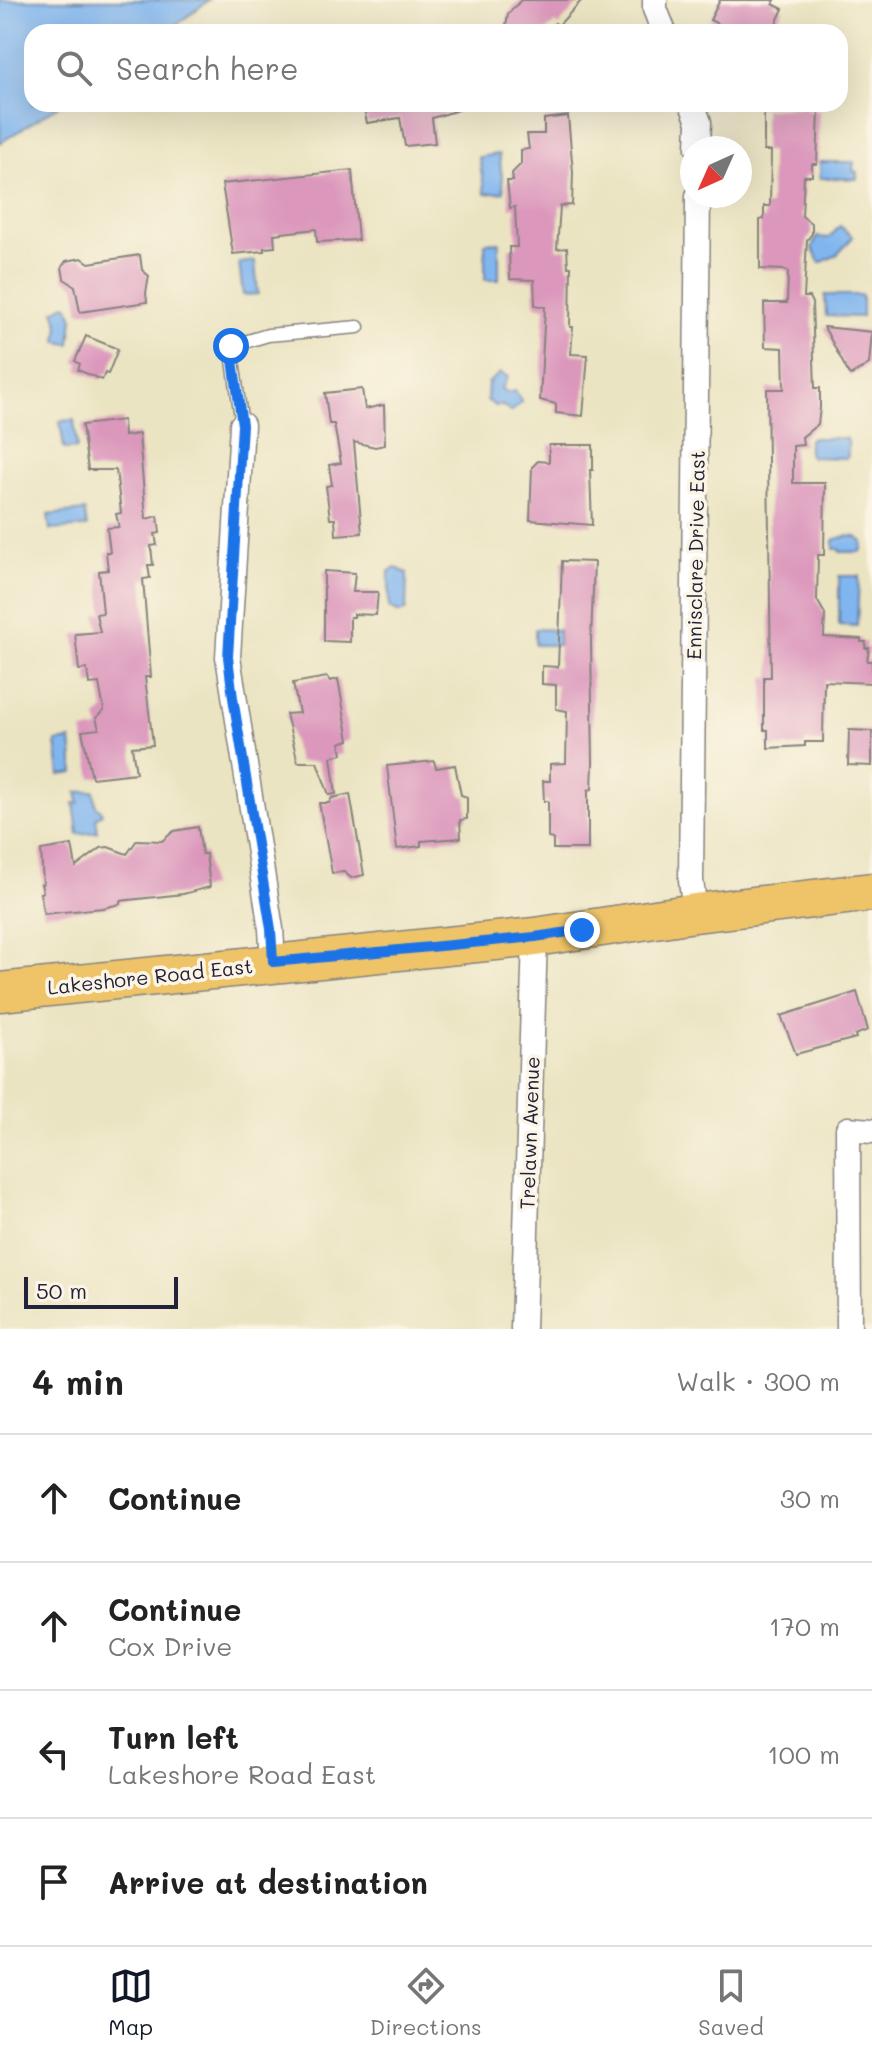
<!DOCTYPE html>
<meta charset="utf-8">
<style>
:root{--surface:#fff;--page:#f6f6f6;--text:#222;--muted:#767676;--line:#e0e0e0;--accent:#111827}
body{margin:0;font-family:Mali,sans-serif;background:var(--page);color:var(--text)}
.compass{position:absolute;left:680px;top:136px;width:72px;height:72px;border-radius:50%;background:var(--surface);box-shadow:0 8px 32px #0002;rotate:225deg}
.scale{position:absolute;left:24px;bottom:20px;width:154px;box-sizing:border-box;padding-left:8px;border:4px solid #22223b;border-top:0;font-size:22px;line-height:28px;white-space:nowrap;color:#22223b;-webkit-text-stroke:6px #fcf5e5;paint-order:stroke}
.stop{position:absolute;width:24px;height:24px;margin:-18px;border:6px solid #1a73e8;border-radius:50%;background:#fff}
.stop.end{background:#1a73e8;border-color:#fff;box-shadow:0 2px 8px #0008}
.list{margin:0;padding:0;list-style:none}
h2{display:flex;justify-content:space-between;align-items:center;height:104px;margin:0;padding:0 32px;font-size:34px}
h2 small{font-size:26px;font-weight:400;color:var(--muted)}
.list li{display:grid;grid-template-columns:52px 1fr auto;gap:24px;align-items:center;box-sizing:border-box;height:128px;padding:0 32px;border-top:2px solid var(--line)}
.list b{display:block;font-size:30px;white-space:nowrap}
.list p{margin:0;font-size:26px;white-space:nowrap;color:var(--muted)}
.list em{font-size:26px;font-style:normal;color:var(--muted)}
.icon{flex:none;width:44px;height:44px;fill:none;stroke:currentColor;stroke-width:2;stroke-linecap:round;stroke-linejoin:round}
.map{position:relative;flex:none;width:872px;height:1329px;overflow:hidden}
.search{position:absolute;background:var(--surface);box-shadow:0 8px 32px #0002;left:24px;right:24px;top:24px;height:88px;display:flex;align-items:center;gap:20px;box-sizing:border-box;padding:0 28px;border-radius:24px;color:var(--muted);font-size:30px}
.sheet{height:616px;background:var(--surface)}
nav{display:flex;justify-content:space-around;align-items:center;box-sizing:border-box;height:112px;border-top:2px solid var(--line);background:var(--surface);font-size:22px;color:var(--muted)}
nav a{display:grid;justify-items:center;gap:4px}
nav .on{color:var(--accent)}
.map>svg:first-child{display:block}
</style>
<div class="map">
<svg width="872" height="1329" viewBox="0 0 872 1329">
<rect width="100%" height="100%" fill="#fcf5e5"/>
<filter id="ink" filterUnits="userSpaceOnUse"><feTurbulence type="fractalNoise" baseFrequency=".0125" numOctaves="2"/><feDisplacementMap in="SourceGraphic" scale="16" xChannelSelector="R" yChannelSelector="G"/><feConvolveMatrix kernelMatrix="1 2 1 2 8 2 1 2 1" color-interpolation-filters="sRGB"/></filter>
<filter id="wash" filterUnits="userSpaceOnUse"><feTurbulence type="fractalNoise" baseFrequency=".006" numOctaves="4" result="noise"/><feDisplacementMap in="SourceGraphic" scale="32" xChannelSelector="R" yChannelSelector="G"/><feGaussianBlur stdDeviation="1.8" result="paint"/><feColorMatrix in="noise" values="0 0 0 0 0 0 0 0 0 0 0 0 0 0 0 0 0 1.4 0 .05"/><feComposite in="paint" operator="in"/></filter>
<g filter="url(#wash)">
<rect width="100%" height="100%" fill="#ebe4c2"/>
<g fill="#80b6ef" stroke="#516c95" stroke-width="2">
<polygon points="0,0 209,0 167,32 32,32 32,104 61,104 0,143"/>
<polygon points="499,154 504,192 485,194 479,157"/>
<polygon points="820,162 854,162 853,171 857,172 857,179 820,178"/>
<polygon points="840,226 853,237 837,255 820,263 812,248 817,237 829,238"/>
<polygon points="499,242 499,280 485,280 485,243"/>
<polygon points="255,261 258,294 243,295 239,263"/>
<polygon points="825,295 862,295 862,317 826,316"/>
<polygon points="65,305 68,306 73,318 70,344 57,342 59,325 54,311"/>
<polygon points="500,373 508,377 501,389 509,393 515,391 522,402 511,412 503,406 495,406 487,400 488,383"/>
<polygon points="74,420 77,448 64,449 60,421"/>
<polygon points="811,438 845,438 848,441 848,456 846,458 812,457 809,454 809,440"/>
<polygon points="85,511 87,527 50,530 48,515"/>
<polygon points="846,536 857,537 863,542 862,550 859,552 840,552 839,549 834,549 834,540"/>
<polygon points="396,568 407,573 406,610 400,613 389,608 389,571"/>
<polygon points="839,576 859,576 857,626 839,625"/>
<polygon points="535,629 558,630 558,645 535,645"/>
<polygon points="71,740 74,773 60,775 56,742"/>
<polygon points="94,791 96,806 101,810 102,814 96,818 98,832 78,834 74,803 79,803 77,792"/>
</g>
<g id="blocks">
<g fill="#db97bc">
<polygon points="521,0 582,0 558,26 555,23 545,32 505,32 508,14"/>
<polygon points="720,0 775,0 773,4 783,9 772,32 734,32 710,20"/>
<polygon points="363,104 464,104 465,108 432,118 435,143 405,146 400,118 367,123"/>
<polygon points="806,107 806,110 819,111 817,164 812,164 812,176 804,176 802,216 812,224 812,234 807,240 804,297 809,297 812,303 815,388 820,388 820,408 818,424 802,437 803,445 793,446 793,483 825,483 824,555 818,555 817,600 825,614 824,637 861,639 861,642 866,642 865,648 869,648 867,661 872,661 872,683 824,681 823,742 805,742 805,746 768,748 768,730 764,730 764,677 771,677 767,389 784,389 783,348 765,347 764,303 787,303 788,272 785,270 760,269 760,220 764,219 764,206 770,206 771,151 764,151 764,109"/>
<polygon points="568,116 573,172 572,205 560,206 557,249 567,248 568,267 571,267 570,327 573,327 571,354 588,355 583,416 556,413 556,404 540,400 545,307 535,305 534,280 510,279 509,247 517,247 515,207 510,208 507,181 513,181 512,173 521,164 521,150 529,149 527,134 544,134 544,119"/>
<polygon points="352,170 358,240 317,242 316,229 274,234 275,247 264,248 264,251 233,254 222,184"/>
<polygon points="140,255 142,270 149,276 146,293 147,302 80,312 75,286 64,279 62,267 66,261 82,258 89,263"/>
<polygon points="824,327 872,332 869,364 850,376"/>
<polygon points="86,336 118,349 108,374 105,373 102,380 78,370 80,364 75,361"/>
<polygon points="362,389 365,409 384,405 385,445 375,447 354,442 362,533 336,535 335,519 330,519 326,486 332,485 329,465 341,463 334,424 329,424 325,393"/>
<polygon points="123,420 124,436 139,434 146,519 158,516 160,533 155,534 157,545 151,546 153,565 148,565 150,578 143,579 151,677 145,677 153,745 132,747 136,773 92,778 82,731 99,729 96,718 104,710 99,683 89,684 87,669 79,670 75,634 100,632 96,614 103,613 99,571 108,570 106,552 110,552 107,528 119,527 116,514 121,513 116,470 88,470 82,425"/>
<polygon points="549,445 593,445 593,470 590,470 592,525 530,520 532,467 538,461 549,462"/>
<polygon points="562,561 594,562 591,641 593,763 592,789 588,790 588,849 553,849 553,839 548,838 548,801 544,801 543,781 550,781 550,764 566,763 567,711 556,709 556,685 542,684 542,666 558,667"/>
<polygon points="324,571 355,573 353,592 378,592 376,615 354,614 354,617 350,617 350,642 324,641"/>
<polygon points="327,677 330,681 338,679 349,740 340,743 342,754 331,757 336,794 329,795 317,762 298,762 286,714 299,713 293,683"/>
<polygon points="849,730 872,731 872,766 848,765"/>
<polygon points="434,761 436,768 455,765 461,795 467,797 467,819 460,820 461,838 421,841 421,846 397,849 387,766"/>
<polygon points="350,794 364,875 351,878 344,872 332,873 319,803 329,803 332,798"/>
<polygon points="198,827 202,854 206,854 210,887 183,894 120,901 120,904 103,908 44,914 40,893 43,892 41,884 43,884 41,850 72,845 76,867 101,848 108,847 127,854 137,840 162,841 174,831"/>
<polygon points="857,992 868,1030 855,1035 856,1038 796,1054 781,1016"/>
</g>
</g>
</g>
<g filter="url(#ink)">
<use href="#blocks" fill-opacity="0" stroke="#86837e" stroke-width="2"/>
<g fill="none" stroke-linecap="round" stroke-linejoin="round">
<defs>
<polyline id="service" points="242,425 231,346 268,335 358,327"/>
<g id="minor">
<polyline points="655,0 655,9 664,32"/>
<polyline points="692,104 699,122 698,148"/>
<polyline points="242,425 228,657 271,929 273,962"/>
<polyline points="695,913 691,880 698,196"/>
<polyline points="523,1329 535,937"/>
<polyline points="849,1329 848,1129 872,1131"/>
</g>
<polyline id="primary" points="0,992 535,937 695,913 872,892"/>
</defs>
<use href="#service" stroke="#86837e" stroke-width="15"/>
<use href="#minor" stroke="#86837e" stroke-width="27"/>
<use href="#primary" stroke="#86837e" stroke-width="41"/>
<use href="#service" stroke="#fff" stroke-width="12"/>
<use href="#minor" stroke="#fff" stroke-width="24"/>
<use href="#primary" stroke="#efc469" stroke-width="38"/>
</g>
</g>
<g fill="none" stroke-linecap="round" stroke-linejoin="round" filter="url(#ink)">
<polyline stroke="#1a73e8" stroke-width="10" points="231,346 242,425 228,657 233,698 271,929 273,962 535,937 582,930"/>
</g>
<g text-anchor="middle" dominant-baseline="central" stroke-width="7" stroke-linejoin="round" paint-order="stroke">
<g font-size="20" fill="#22223b" stroke="#fcf5e5">
<text transform="translate(695 555) rotate(-89)">Ennisclare Drive East</text>
<text transform="translate(150 976) rotate(-6)">Lakeshore Road East</text>
<text transform="translate(529 1133) rotate(-88)">Trelawn Avenue</text>
</g>
</g>
</svg>
<svg class="compass" viewBox="-18 -18 36 36"><path d="M0-13l5 13h-10z" fill="#e53935"/><path d="M0 13l5-13h-10z" fill="#767676"/></svg>
<div class="scale">50 m</div>
<div class="stop" style="left:231px;top:346px"></div>
<div class="stop end" style="left:582px;top:930px"></div>
<div class="search"><svg class="icon" aria-label="search" viewBox="0 0 24 24"><circle cx="10" cy="10" r="6"/><path d="M15 15l6 6"/></svg>Search here</div>
</div>
<section class="sheet">
<h2>4 min<small>Walk · 300 m</small></h2>
<ul class="list">
<li><svg class="icon" aria-label="ahead" viewBox="0 0 24 24"><path d="M12 20V5M6 11l6-6 6 6"/></svg><div><b>Continue</b></div><em>30 m</em></li>
<li><svg class="icon" aria-label="ahead" viewBox="0 0 24 24"><path d="M12 20V5M6 11l6-6 6 6"/></svg><div><b>Continue</b><p>Cox Drive</p></div><em>170 m</em></li>
<li><svg class="icon" aria-label="left" viewBox="0 0 24 24"><path d="M17 20v-9H6M10 6l-5 5 5 5"/></svg><div><b>Turn left</b><p>Lakeshore Road East</p></div><em>100 m</em></li>
<li><svg class="icon" aria-label="arrive" viewBox="0 0 24 24"><path d="M6 21V4h12l-3 4 3 4H6"/></svg><div><b>Arrive at destination</b></div></li>
</ul>
</section>
<nav>
<a class="on"><svg class="icon" aria-label="map" viewBox="0 0 24 24"><path d="M3 6l6-2 6 2 6-2v14l-6 2-6-2-6 2zM9 4v14M15 6v14"/></svg>Map</a>
<a><svg class="icon" aria-label="directions" viewBox="0 0 24 24"><path d="M12 3l9 9-9 9-9-9zM9 14v-3h6M13 9l2 2-2 2"/></svg>Directions</a>
<a><svg class="icon" aria-label="saved" viewBox="0 0 24 24"><path d="M7 4h10v16l-5-4-5 4z"/></svg>Saved</a>
</nav>
